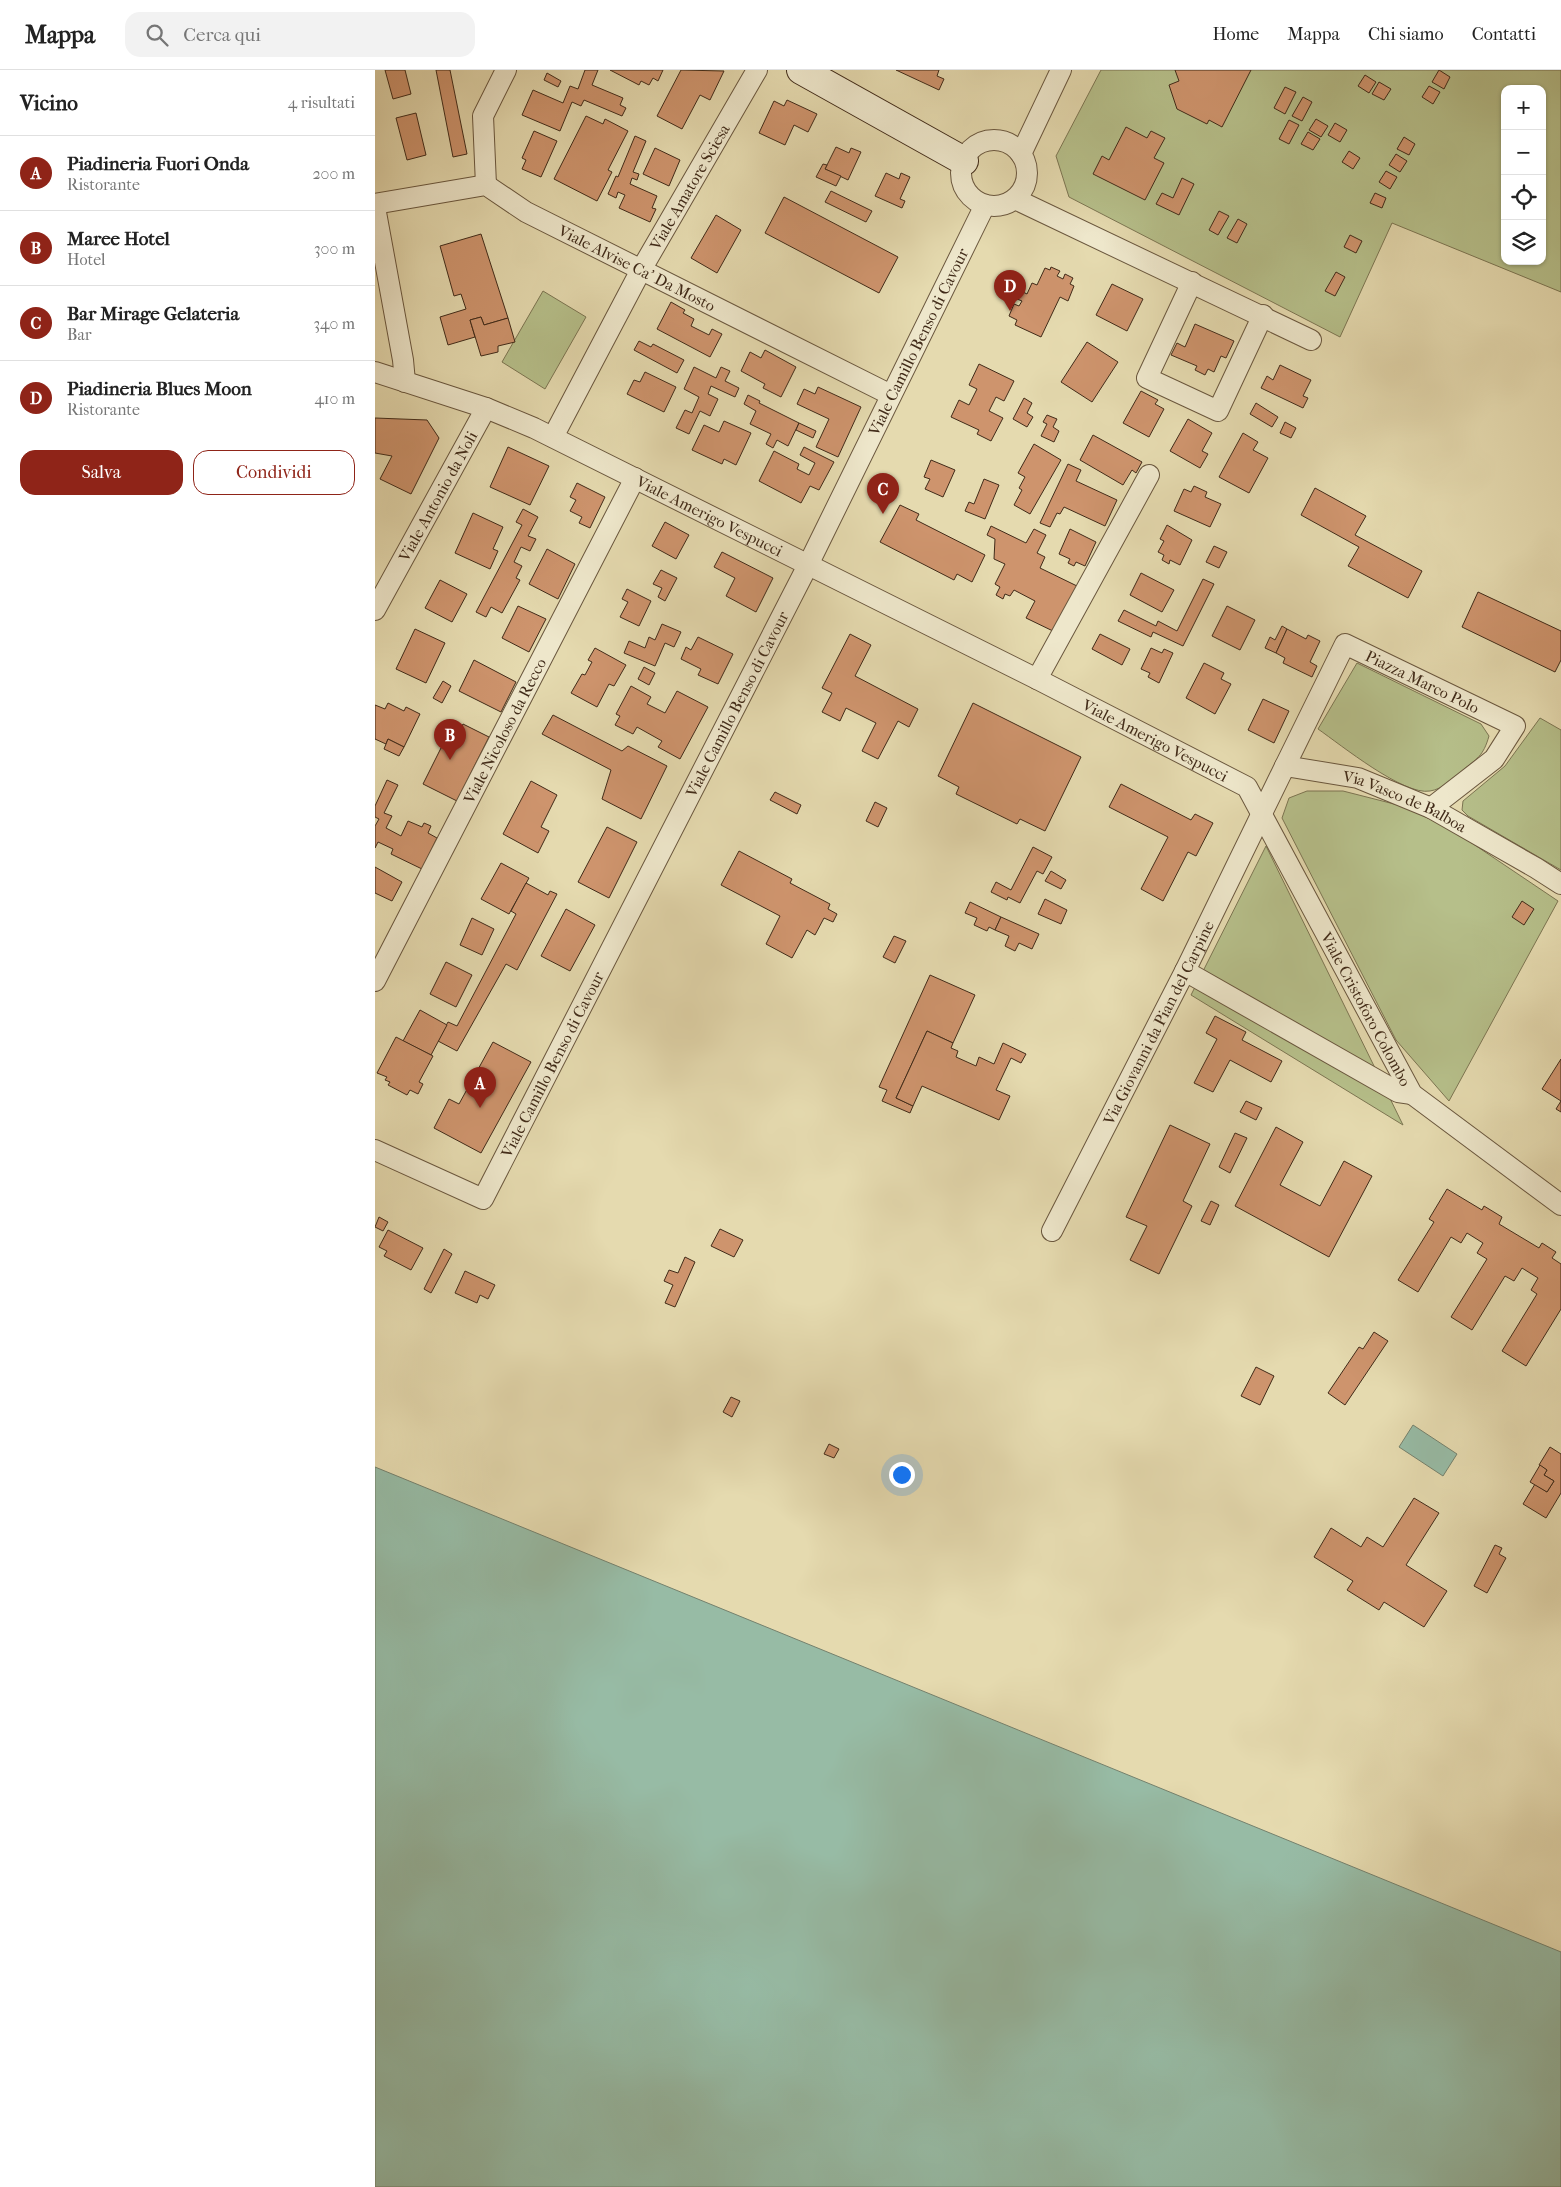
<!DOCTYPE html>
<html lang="it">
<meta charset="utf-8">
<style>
:root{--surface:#fff;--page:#f2f2f2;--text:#222;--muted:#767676;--line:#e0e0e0;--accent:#8f2418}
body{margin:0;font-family:"IM FELL French Canon",serif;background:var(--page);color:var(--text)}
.controls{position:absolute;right:15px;top:15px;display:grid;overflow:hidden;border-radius:10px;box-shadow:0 1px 4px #0004}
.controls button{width:45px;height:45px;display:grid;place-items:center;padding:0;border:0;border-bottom:1px solid var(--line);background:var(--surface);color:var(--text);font:25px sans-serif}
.you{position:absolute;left:526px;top:1404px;width:18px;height:18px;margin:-12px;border:4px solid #fff;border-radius:50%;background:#1a73e8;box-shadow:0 0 0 8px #1a73e833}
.badge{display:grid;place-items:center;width:32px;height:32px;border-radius:50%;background:var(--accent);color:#fff;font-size:16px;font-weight:700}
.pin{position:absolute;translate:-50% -41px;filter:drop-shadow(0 1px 2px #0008)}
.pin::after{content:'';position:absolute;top:26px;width:18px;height:15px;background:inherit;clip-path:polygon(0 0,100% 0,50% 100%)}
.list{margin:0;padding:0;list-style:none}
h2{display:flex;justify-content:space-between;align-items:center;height:65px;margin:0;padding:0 20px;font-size:21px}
h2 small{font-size:16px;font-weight:400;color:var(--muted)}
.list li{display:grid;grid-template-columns:32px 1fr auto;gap:15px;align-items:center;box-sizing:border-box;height:75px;padding:0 20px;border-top:1px solid var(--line)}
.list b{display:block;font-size:19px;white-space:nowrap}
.list p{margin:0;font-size:16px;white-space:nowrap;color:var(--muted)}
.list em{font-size:16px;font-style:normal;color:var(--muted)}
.actions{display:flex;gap:10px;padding:15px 20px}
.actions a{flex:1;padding:11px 0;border:1px solid var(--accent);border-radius:15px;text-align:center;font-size:18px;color:var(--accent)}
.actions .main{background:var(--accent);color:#fff}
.icon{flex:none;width:28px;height:28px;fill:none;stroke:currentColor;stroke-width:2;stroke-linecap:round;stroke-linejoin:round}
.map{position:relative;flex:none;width:1186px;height:2117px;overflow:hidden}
header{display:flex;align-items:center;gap:30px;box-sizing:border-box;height:70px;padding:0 25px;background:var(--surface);border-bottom:1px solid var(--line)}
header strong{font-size:24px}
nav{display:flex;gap:28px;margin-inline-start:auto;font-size:18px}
.search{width:350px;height:45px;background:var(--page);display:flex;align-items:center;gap:12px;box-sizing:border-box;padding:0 18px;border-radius:15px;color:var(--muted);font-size:19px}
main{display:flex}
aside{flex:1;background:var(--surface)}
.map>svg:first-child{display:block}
</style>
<header>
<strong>Mappa</strong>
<div class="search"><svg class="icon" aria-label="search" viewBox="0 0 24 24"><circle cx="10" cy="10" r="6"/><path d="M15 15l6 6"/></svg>Cerca qui</div>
<nav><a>Home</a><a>Mappa</a><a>Chi siamo</a><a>Contatti</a></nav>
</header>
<main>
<aside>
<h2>Vicino<small>4 risultati</small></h2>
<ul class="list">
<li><span class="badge">A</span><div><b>Piadineria Fuori Onda</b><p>Ristorante</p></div><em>200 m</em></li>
<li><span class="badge">B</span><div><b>Maree Hotel</b><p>Hotel</p></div><em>300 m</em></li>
<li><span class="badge">C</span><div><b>Bar Mirage Gelateria</b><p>Bar</p></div><em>340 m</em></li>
<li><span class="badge">D</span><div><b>Piadineria Blues Moon</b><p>Ristorante</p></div><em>410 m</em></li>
</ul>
<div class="actions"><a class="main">Salva</a><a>Condividi</a></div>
</aside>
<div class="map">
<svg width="1186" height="2117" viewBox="0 0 1186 2117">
<rect width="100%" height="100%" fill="#e5daaf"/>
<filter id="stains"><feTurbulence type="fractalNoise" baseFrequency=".004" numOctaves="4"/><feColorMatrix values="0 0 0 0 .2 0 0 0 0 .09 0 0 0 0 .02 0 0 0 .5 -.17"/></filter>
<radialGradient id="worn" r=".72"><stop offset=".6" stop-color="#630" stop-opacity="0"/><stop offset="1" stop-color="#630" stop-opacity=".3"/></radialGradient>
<g fill="#b6bf8a" stroke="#7c7552" fill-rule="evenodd">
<path d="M 726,0 L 1186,0 L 1186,222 L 1017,153 L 965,267 L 694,127 L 681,86 ZM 1130,19 L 1167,19 L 1167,191 L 1130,191 Z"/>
<polygon points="168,221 211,247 170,319 127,292"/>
<path d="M 982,593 L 1106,654 L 1114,666 C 1108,687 1102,688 1087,701 C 1077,709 1068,719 1055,721 C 1029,726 966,675 943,659 Z"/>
<polygon points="1165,648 1186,660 1186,800 1093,746 1087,740 1088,731 1130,696"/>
<polygon points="932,721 968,721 1027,736 1076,759 1183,831 1074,1031 1021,970 907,748 914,728"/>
<polygon points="891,776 1028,1055 816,925"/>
</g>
<g fill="#97bba5" stroke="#75816d">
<polygon points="1038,1355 1082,1384 1068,1406 1024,1377"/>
<polygon points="0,1397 1186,1882 1186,2117 0,2117"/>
</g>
<g fill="#ce946d" stroke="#412b19">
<polygon points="10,0 30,0 36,24 18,29"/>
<polygon points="61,0 75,0 92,84 78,87"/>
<polygon points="210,0 223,0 217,15 248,28 245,35 251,38 247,46 209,30 206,36 197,32 185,61 147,45 158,20 188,33 195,16 203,19"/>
<polygon points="235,0 288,0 283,11 278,8 274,15 266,11 264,15"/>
<polygon points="306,0 349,1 335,30 325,25 307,59 282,46"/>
<polygon points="521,0 564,0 562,6 569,9 564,20"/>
<polygon points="800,0 876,0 847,57 834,50 832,54 802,39 794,15 804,11"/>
<polygon points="1064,0 1075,7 1069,19 1057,12"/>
<polygon points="172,3 186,11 183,17 169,10"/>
<polygon points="990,5 1001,12 994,23 983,16"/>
<polygon points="1004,12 1016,19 1009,30 997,24"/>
<polygon points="1054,16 1065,22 1058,34 1047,27"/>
<polygon points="910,17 921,22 910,44 899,38"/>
<polygon points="928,27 937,32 927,51 917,46"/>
<polygon points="412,30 442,44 433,62 419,55 410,75 384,63 399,31 409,36"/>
<polygon points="41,43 51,85 32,90 21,48"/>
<polygon points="211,46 228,54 230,49 253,61 233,100 237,102 222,131 179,109"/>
<polygon points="941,49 953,56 946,67 934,60"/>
<polygon points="914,50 924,55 914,74 904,69"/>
<polygon points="960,53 972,60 965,72 953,65"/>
<polygon points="751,57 772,68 776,61 790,68 779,88 789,93 770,130 718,104 727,86 734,90"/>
<polygon points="159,61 182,71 166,107 147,99 151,90 147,88"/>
<polygon points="933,62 945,69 938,80 926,74"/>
<polygon points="260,66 271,71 258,102 264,104 262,110 257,108 255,114 282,126 277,138 281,139 275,152 244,138 250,125 243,122 241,128 233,124 241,106 243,107"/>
<polygon points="1029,67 1040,74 1034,85 1022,79"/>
<polygon points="461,77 474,83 476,78 486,82 473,110 450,99"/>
<polygon points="280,78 305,90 294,116 268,104"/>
<polygon points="974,81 985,88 978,99 967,92"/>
<polygon points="1021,84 1032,91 1025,102 1014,95"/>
<polygon points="448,94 452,95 450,99 466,106 461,116 441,107"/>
<polygon points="1011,101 1022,107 1015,119 1004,112"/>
<polygon points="511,103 524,109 526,103 535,107 525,129 530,131 527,138 500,126"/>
<polygon points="807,108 819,114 804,145 781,134 787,123 798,128"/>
<polygon points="456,121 497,141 491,152 450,132"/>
<polygon points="1000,123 1011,128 1007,138 995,133"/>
<polygon points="409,127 523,187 504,223 390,163"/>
<polygon points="844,141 854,146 843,165 834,160"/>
<polygon points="341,145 366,160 342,203 316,188"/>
<polygon points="863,149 872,154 862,173 852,168"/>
<polygon points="106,164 133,248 109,255 106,247 95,250 100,267 73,275 65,247 91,239 86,224 79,226 65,176"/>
<polygon points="975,165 987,171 981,183 969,177"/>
<polygon points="676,197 685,201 682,206 688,209 690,204 698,208 695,214 699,216 693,231 685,227 666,267 640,255 642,250 634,246 639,234 644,236 647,231 642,229 646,221 652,224 657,213 662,215 670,198 675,200"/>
<polygon points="961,202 970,207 960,226 950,221"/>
<polygon points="737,214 768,229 752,261 721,245"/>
<polygon points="296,232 310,240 308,243 319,249 316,256 334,265 337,259 347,264 335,287 282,259"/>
<polygon points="106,247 109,255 133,248 140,272 123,276 123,282 106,286 95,250"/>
<polygon points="820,254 859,271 851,288 846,286 839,302 833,299 830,305 820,300 822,296 796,285 802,273 810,277"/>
<polygon points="264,271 276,277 278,274 309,290 302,303 259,280"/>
<polygon points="712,272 743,292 717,332 686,312"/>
<polygon points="390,280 421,297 406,327 388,318 390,314 366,301 375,282 386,288"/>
<polygon points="604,294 639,311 629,331 621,327 614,341 628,348 616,371 602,364 604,360 576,347 584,330 594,335 602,319 594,315"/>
<polygon points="905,295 936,310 928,326 933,328 928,338 886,318 892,306 898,310"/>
<polygon points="319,297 341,308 346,297 355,301 350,311 364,318 360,327 336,316 333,324 343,329 335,346 325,341 314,364 301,358 310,340 317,343 324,327 309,319"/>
<polygon points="270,302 301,317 289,342 252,324 259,310 265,312"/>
<polygon points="443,317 486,337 463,387 441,377 454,349 422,334 429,319 440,324"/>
<polygon points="766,321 783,330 780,334 789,339 774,367 748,353"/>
<polygon points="373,325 385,331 384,333 424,353 413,376 402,370 398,378 391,374 396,364 375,354 381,341 369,334"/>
<polygon points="649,328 657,333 652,343 658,347 652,357 638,349"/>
<polygon points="881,333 903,347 897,357 875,344"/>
<polygon points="672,345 682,349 678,357 684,361 679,372 666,366 672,354 668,352"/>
<polygon points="0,348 52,350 64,368 36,424 5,409 17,386 0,383"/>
<polygon points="813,349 837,363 827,381 833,384 825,398 795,381"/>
<polygon points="349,351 376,363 361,395 349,389 347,394 317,380 329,355 344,362"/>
<polygon points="910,352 921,358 916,368 905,363"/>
<polygon points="424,353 441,361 438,368 421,360"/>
<polygon points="868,363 883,372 878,380 893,388 874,423 844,407"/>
<polygon points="718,365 767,392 761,403 757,400 748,415 705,390"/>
<polygon points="659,374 686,390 655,444 639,435 647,420 644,418 650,407 643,403"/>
<polygon points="133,377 174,396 155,435 115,417"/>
<polygon points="429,377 459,392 444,420 435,416 426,433 384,411 399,381 424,394 422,399 434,405 440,393 425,385"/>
<polygon points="556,390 580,400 568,427 550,419 555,409 549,407"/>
<polygon points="693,394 706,400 701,411 742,430 730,456 689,437 685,444 682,443 675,457 665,453"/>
<polygon points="609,409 624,415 610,449 590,441 594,432 599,434"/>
<polygon points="202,413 230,427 215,458 204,453 207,447 195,441 201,430 195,427"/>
<polygon points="819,416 832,422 830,427 846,434 835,457 799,441 809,419 816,422"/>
<polygon points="940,418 991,446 980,465 1047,501 1033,528 973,496 984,477 926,445"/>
<polygon points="525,435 544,444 541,450 610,485 597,512 582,504 579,510 505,472"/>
<polygon points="148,439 163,447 153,466 161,469 155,481 146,477 139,492 147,496 141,508 145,510 127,543 116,537 111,547 101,542 147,455 141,452"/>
<polygon points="98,443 128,457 118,479 123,481 115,499 80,483"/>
<polygon points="290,452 314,465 301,489 277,476"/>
<polygon points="792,455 817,470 805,495 795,490 794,494 787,490 789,485 783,482 789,471 785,469"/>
<polygon points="616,456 651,473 659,459 671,465 662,483 670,487 665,498 702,516 680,562 651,548 660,531 639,520 635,526 630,524 628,529 621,525 625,517 620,514 630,494 619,489 620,469 612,465"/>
<polygon points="695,459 721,472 710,496 701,492 699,496 693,493 695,489 684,484"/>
<polygon points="839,476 852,482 844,498 831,492"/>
<polygon points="172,479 200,494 183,529 154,514"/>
<polygon points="347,482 398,508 381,542 351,526 360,508 339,497"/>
<polygon points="286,500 302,508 290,531 283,527 287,518 278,514"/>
<polygon points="766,503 799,520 787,542 755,525"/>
<polygon points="828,509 839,514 808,576 778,562 776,567 743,551 749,540 781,556 783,551 802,561"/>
<polygon points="65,510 92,524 77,552 50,538"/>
<polygon points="252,519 276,531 264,556 245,547 253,532 247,529"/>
<polygon points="1103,522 1186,561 1186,590 1180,602 1087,557"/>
<polygon points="143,536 171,549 154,582 127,568"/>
<polygon points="852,536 880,550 865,580 837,566"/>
<polygon points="287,554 306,562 299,577 290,573 280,596 249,583 254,571 270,578 274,567 280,570"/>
<polygon points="907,556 912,559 901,583 890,578 895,567 900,570"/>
<polygon points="40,559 70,573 51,613 21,599"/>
<polygon points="912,559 931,569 933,565 945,571 935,592 942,596 937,607 908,593 910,588 901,583"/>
<polygon points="475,564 496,575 480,606 543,639 534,657 523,651 503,689 487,681 501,653 471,638 465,651 447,642 457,623 447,618"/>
<polygon points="725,564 755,579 747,595 717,579"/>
<polygon points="323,567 358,584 343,614 323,605 326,599 306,589 311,577 316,580"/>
<polygon points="220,578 251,595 239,616 234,614 222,637 196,623 207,604 210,605 217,592 213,590"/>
<polygon points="776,578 787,583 789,579 798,583 784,613 773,607 775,603 766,599"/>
<polygon points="99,590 141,612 126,642 84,621"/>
<polygon points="829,593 849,603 846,609 856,614 840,644 811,628"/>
<polygon points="269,597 280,603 274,615 263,609"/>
<polygon points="68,611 76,616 67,633 58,628"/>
<polygon points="256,616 276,627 272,634 290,643 302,621 333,637 305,689 283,677 287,671 262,657 258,664 240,655 245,646 241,644"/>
<polygon points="888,629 914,641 899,673 873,660"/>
<polygon points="13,633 29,641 31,637 45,644 29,677 13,669 11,674 0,669 0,635 10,639"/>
<polygon points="598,633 706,687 670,761 645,749 642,754 581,724 584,717 563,706"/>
<polygon points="178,645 247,681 253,676 292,696 266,749 227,729 236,700 167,664"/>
<polygon points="88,654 114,667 82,731 48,714 71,668 79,672"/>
<polygon points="13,669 29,677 24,686 9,679"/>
<polygon points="12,710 23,715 9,743 17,746 11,758 26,766 33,751 47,757 49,753 56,756 53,763 62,768 47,799 16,784 18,779 3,772 0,778 0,756 4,749 0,747 0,736"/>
<polygon points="156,711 182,725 166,757 174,761 163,783 128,764"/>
<polygon points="746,714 816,750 820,744 838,753 821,786 813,782 788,831 766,819 793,767 734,737"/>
<polygon points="400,722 426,735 422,744 395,730"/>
<polygon points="500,732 512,738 503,757 491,751"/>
<polygon points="232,757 262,772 234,828 203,812"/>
<polygon points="658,777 677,787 668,804 662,801 645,833 633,827 632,830 616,822 621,812 636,820"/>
<polygon points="364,781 417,809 415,813 455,834 453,839 462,844 458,852 449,848 440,865 432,860 417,888 391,874 405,846 346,815"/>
<polygon points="126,793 154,808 134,844 106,829"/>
<polygon points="0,797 27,812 17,831 0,823"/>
<polygon points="676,801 691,810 686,819 670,811"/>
<polygon points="151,813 173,825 175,821 182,824 142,900 131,894 82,981 63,971 73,952 82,956 141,844 136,841"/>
<polygon points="670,829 692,840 686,854 663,844"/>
<polygon points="1147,831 1159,839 1149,855 1137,847"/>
<polygon points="595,832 626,847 620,860 614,857 612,861 599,855 602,848 590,843"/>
<polygon points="191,839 220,855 195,901 166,886"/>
<polygon points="626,847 664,864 657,879 644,873 640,881 630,876 634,866 620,860"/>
<polygon points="97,848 119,859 107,885 85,875"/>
<polygon points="519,866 531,871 520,893 508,887"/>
<polygon points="71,892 97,905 81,937 55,924"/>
<polygon points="555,905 600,925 578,973 552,961 521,1028 538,1036 535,1043 507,1031 512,1020 504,1017"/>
<polygon points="45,940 72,955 56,985 28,971"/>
<polygon points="840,946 871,962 867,970 907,991 896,1012 855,990 838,1022 819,1013 842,969 831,963"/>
<polygon points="552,961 578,973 576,978 583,981 581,987 601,996 604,987 619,994 628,973 651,984 646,993 636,988 621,1020 635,1026 624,1050 547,1016 538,1036 521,1028"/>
<polygon points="21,967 58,986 44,1012 48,1014 43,1024 35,1020 32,1025 13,1015 15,1012 10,1010 12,1007 2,1003"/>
<polygon points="118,972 156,992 106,1083 59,1058 74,1029 84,1034"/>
<polygon points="1186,989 1186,1042 1181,1039 1186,1031 1167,1019"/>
<polygon points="871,1031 887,1038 881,1050 865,1042"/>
<polygon points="795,1055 835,1074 808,1131 817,1136 784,1204 755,1190 772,1156 751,1147"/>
<polygon points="901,1057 928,1072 905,1115 945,1136 969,1091 997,1106 954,1187 860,1136"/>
<polygon points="860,1063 872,1068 855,1103 844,1097"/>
<polygon points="1072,1119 1107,1140 1109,1136 1127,1147 1124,1154 1164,1178 1167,1173 1181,1182 1177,1188 1186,1194 1186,1239 1151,1296 1127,1281 1162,1224 1156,1220 1163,1208 1147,1198 1139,1211 1130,1206 1097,1260 1076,1247 1112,1189 1102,1183 1108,1173 1092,1163 1086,1173 1076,1167 1043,1222 1023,1210 1059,1152 1054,1149"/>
<polygon points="836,1131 844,1135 835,1155 826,1151"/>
<polygon points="4,1147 13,1152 8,1161 0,1157"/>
<polygon points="345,1159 368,1170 359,1187 336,1176"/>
<polygon points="13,1160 48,1178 36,1200 9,1186 12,1181 4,1177"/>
<polygon points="69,1179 77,1184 56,1223 49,1219"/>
<polygon points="310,1187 320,1192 300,1237 290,1233 298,1215 289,1211 294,1200 303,1203"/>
<polygon points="90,1201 120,1215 113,1229 105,1225 102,1233 80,1223"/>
<polygon points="999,1262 1013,1271 970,1335 953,1323 984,1277 988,1279"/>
<polygon points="881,1297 899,1306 885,1335 866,1326"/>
<polygon points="356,1327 365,1331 357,1347 348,1342"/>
<polygon points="454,1374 464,1379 459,1388 449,1384"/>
<polygon points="1175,1377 1186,1384 1186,1423 1171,1448 1148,1434 1160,1414 1172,1422 1179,1411 1169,1405 1172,1400 1164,1395"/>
<polygon points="1165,1395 1172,1400 1169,1405 1179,1411 1172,1422 1155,1412"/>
<polygon points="1039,1428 1064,1443 1031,1495 1072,1521 1049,1557 1009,1532 1004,1540 972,1520 978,1511 939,1487 956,1458 986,1477 992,1467 1008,1477"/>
<polygon points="1120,1475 1127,1478 1124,1484 1131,1488 1112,1523 1099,1516"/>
</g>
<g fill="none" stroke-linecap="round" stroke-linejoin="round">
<defs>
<g id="street">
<circle cx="619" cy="103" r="33"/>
<polyline points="646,84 686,0"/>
<polyline points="111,115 108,46 131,0"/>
<polyline points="640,129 936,270"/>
<path id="s1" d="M 0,134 L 111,115 L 151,142 L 516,325"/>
<polyline points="0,137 28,290 30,312"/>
<polyline points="817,212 772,308 843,341 888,245"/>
<path id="s2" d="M 0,302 L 111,338 L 159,358 L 662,609 L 872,717 L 1037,1024 L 1186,1135"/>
<path id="s3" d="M 178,367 L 266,200 L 382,0"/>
<path id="s4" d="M 0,540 L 111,338"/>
<polyline points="662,609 774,405"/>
<path id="s5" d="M 910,696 L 970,574 L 1140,656 L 1119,689 L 1056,738"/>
<polyline points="810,901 1023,1022 1037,1024"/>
<path id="s6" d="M 0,911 L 260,408"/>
<path id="s7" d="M 0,1080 L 108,1129 L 433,495 L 610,135"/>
<path id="s8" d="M 677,1161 L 810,901 L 910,696 L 983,708 L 1056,738 L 1161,798 L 1186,814"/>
</g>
<polyline id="secondary" points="426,0 589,91"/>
</defs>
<use href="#street" stroke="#6a573e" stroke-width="22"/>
<use href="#secondary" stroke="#412b19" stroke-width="30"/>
<use href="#street" stroke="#eee7cb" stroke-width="20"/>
<use href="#secondary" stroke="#eee7cb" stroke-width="28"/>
</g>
<g text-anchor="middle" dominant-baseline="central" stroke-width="4.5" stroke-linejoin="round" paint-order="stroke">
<g font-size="16" fill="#412b19" stroke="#eee7cb">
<text stroke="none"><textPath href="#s3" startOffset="285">Viale Amatore Sciesa</textPath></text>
<text stroke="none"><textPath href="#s1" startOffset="285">Viale Alvise Ca' Da Mosto</textPath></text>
<text stroke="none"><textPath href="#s7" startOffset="1080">Viale Camillo Benso di Cavour</textPath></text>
<text stroke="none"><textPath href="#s4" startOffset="130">Viale Antonio da Noli</textPath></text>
<text stroke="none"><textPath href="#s2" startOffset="365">Viale Amerigo Vespucci</textPath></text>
<text stroke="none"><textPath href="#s5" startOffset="222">Piazza Marco Polo</textPath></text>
<text stroke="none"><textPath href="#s7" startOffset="675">Viale Camillo Benso di Cavour</textPath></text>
<text stroke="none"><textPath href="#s6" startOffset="282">Viale Nicoloso da Recco</textPath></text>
<text stroke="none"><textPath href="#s2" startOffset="864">Viale Amerigo Vespucci</textPath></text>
<text stroke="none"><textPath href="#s8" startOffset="646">Via Vasco de Balboa</textPath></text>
<text stroke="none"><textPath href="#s2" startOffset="1219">Viale Cristoforo Colombo</textPath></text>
<text stroke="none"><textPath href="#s8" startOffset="234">Via Giovanni da Pian del Carpine</textPath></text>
<text stroke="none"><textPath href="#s7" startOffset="270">Viale Camillo Benso di Cavour</textPath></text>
</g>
</g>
<rect width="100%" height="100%" filter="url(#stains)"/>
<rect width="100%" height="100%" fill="url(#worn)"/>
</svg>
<div class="controls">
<button>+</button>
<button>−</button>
<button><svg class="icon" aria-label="locate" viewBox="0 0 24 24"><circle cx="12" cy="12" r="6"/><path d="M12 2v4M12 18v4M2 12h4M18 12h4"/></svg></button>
<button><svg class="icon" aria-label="layers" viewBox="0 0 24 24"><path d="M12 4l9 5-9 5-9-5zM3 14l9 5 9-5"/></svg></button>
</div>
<div class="you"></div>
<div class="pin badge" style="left:105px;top:1038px">A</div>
<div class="pin badge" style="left:75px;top:690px">B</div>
<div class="pin badge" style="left:508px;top:444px">C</div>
<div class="pin badge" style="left:635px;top:241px">D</div>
</div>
</main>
